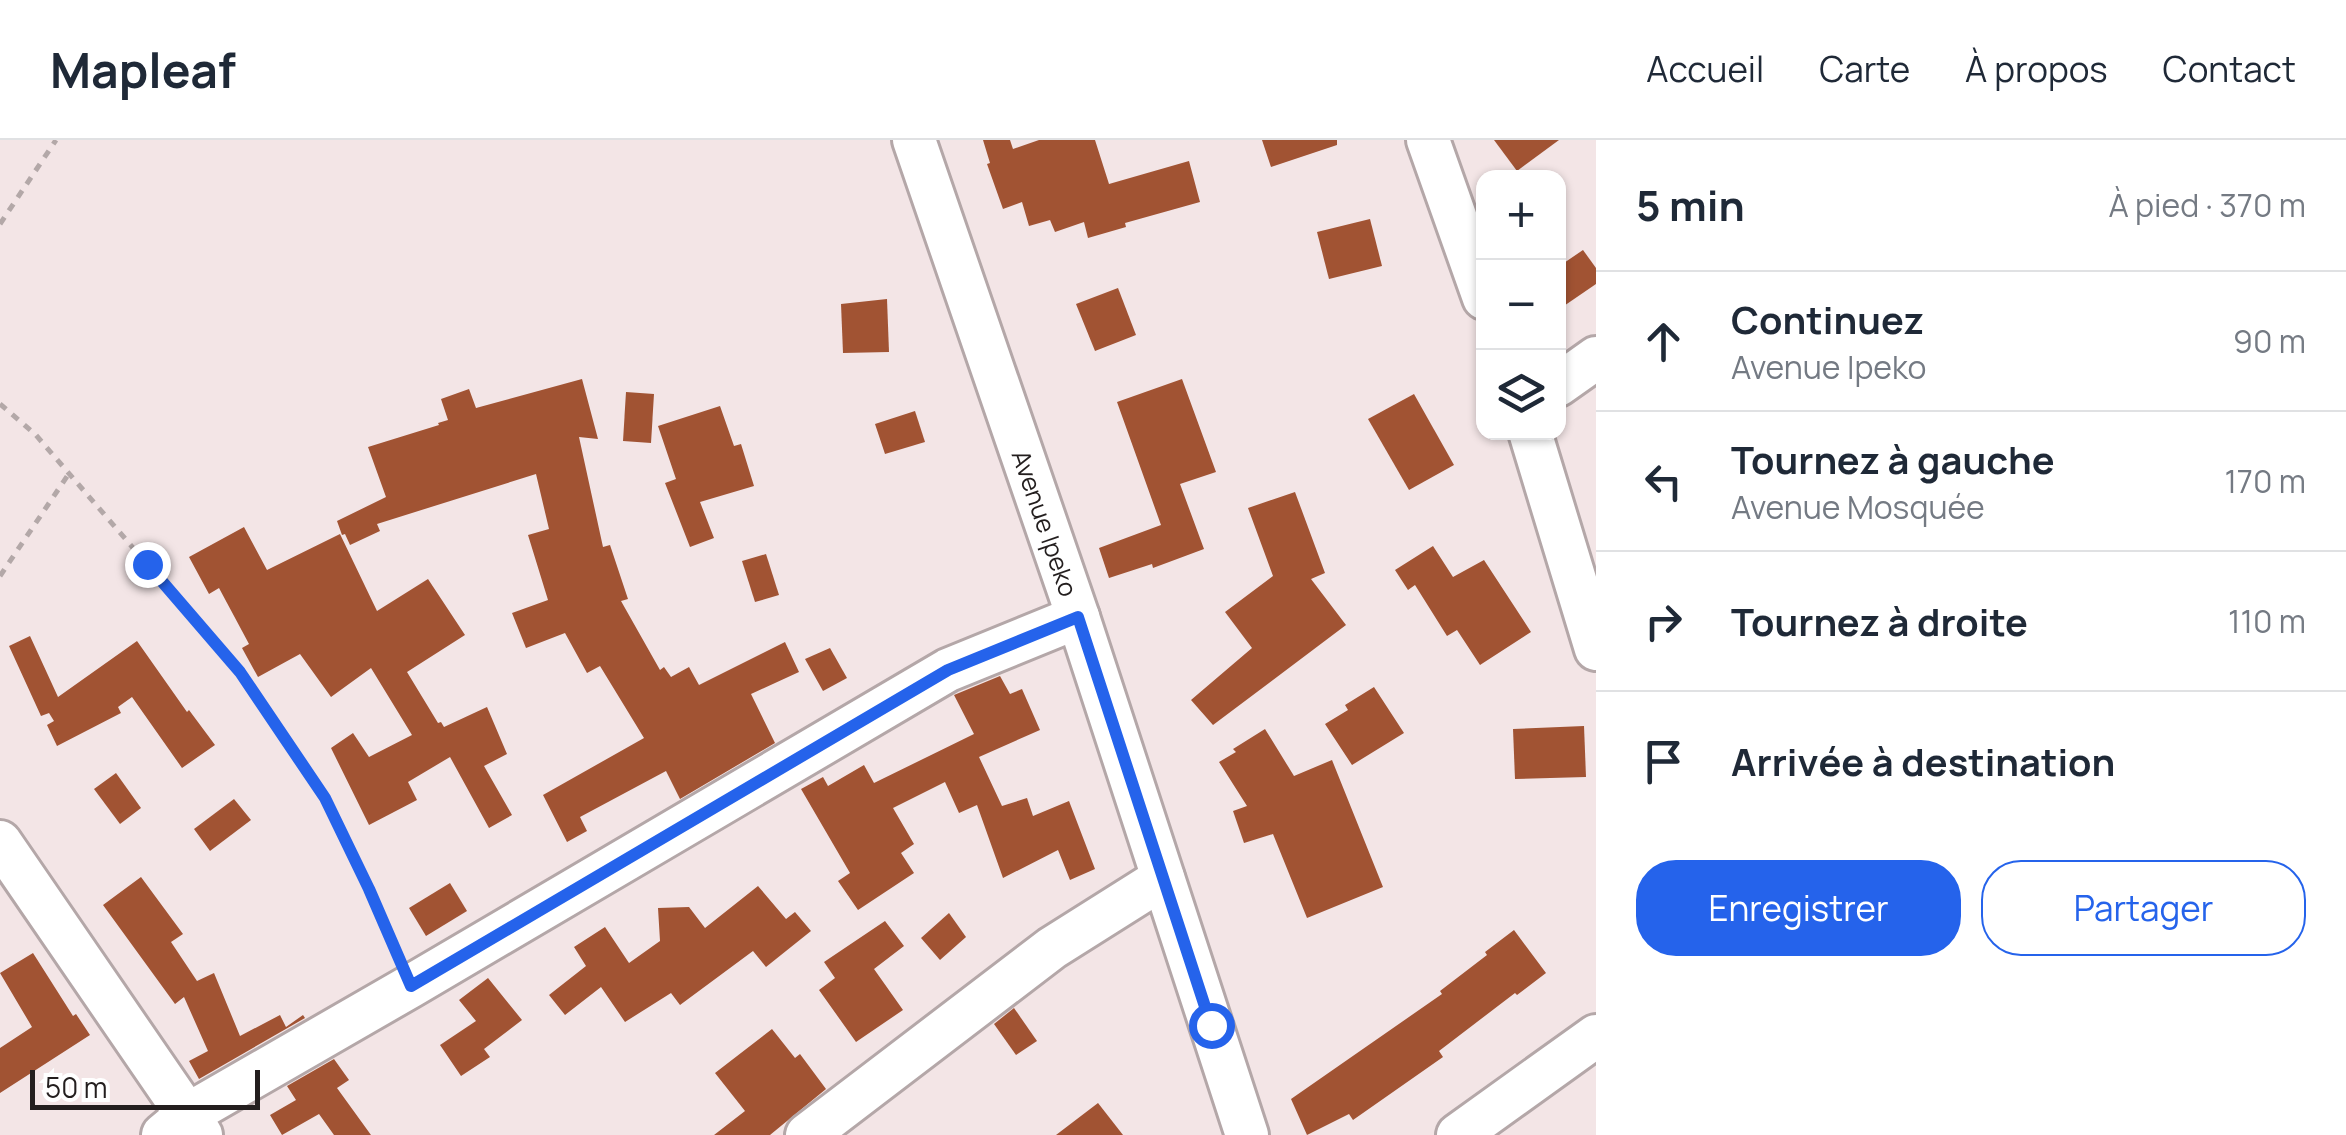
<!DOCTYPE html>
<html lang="fr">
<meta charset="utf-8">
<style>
:root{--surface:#fff;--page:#f6f6f7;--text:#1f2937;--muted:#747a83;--line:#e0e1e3;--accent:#2563eb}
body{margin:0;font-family:Manrope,sans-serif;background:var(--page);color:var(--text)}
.controls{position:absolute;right:30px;top:30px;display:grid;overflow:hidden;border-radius:20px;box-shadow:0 2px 8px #0004}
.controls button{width:90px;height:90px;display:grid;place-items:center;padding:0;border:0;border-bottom:2px solid var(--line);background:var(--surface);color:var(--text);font:50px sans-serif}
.scale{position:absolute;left:30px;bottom:25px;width:230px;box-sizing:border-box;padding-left:10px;border:5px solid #231e1e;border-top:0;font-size:28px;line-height:35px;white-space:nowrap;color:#231e1e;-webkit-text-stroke:8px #fff;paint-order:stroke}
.stop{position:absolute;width:30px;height:30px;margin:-22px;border:8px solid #2563eb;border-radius:50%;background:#fff}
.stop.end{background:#2563eb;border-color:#fff;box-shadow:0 2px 10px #0008}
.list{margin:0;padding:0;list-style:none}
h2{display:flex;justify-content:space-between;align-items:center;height:130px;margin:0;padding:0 40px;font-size:42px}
h2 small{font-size:32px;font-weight:400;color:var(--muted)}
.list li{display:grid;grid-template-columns:65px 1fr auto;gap:30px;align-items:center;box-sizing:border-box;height:140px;padding:0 40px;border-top:2px solid var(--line)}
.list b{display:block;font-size:38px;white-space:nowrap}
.list p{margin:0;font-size:32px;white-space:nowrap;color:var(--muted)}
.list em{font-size:32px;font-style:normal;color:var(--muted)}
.actions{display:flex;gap:20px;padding:30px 40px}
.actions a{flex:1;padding:22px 0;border:2px solid var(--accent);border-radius:40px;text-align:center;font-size:35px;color:var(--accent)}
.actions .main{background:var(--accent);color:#fff}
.icon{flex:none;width:55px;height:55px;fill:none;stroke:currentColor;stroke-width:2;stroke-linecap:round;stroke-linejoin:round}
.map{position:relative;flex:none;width:1596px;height:995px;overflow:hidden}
header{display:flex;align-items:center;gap:60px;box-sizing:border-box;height:140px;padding:0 50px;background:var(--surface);border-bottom:2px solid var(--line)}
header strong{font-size:48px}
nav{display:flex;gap:55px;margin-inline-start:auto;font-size:35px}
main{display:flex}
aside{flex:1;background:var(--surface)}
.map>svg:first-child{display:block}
</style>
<header>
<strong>Mapleaf</strong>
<nav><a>Accueil</a><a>Carte</a><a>À propos</a><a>Contact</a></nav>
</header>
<main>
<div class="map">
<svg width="1596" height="995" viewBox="0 0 1596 995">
<rect width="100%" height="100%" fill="#f3e5e6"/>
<g fill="#a15333">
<polygon points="983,0 1010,0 1013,9 1039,0 1095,0 1109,44 1189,21 1200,62 1125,83 1126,87 1088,98 1084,82 1055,92 1050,80 1029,86 1022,62 1003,69 987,24 990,23"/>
<polygon points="1262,0 1337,0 1337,5 1271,27"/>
<polygon points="1494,0 1559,0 1517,31"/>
<polygon points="1370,79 1382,126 1329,139 1317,92"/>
<polygon points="1583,110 1596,128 1596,144 1558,170 1558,127"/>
<polygon points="1118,148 1136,195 1095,211 1076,164"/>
<polygon points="887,159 889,212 843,213 841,164"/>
<polygon points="582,239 598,299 579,297 603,407 610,405 628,459 621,461 660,530 664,527 671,537 689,527 699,545 785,502 799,532 751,554 775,603 680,659 666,631 580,677 587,691 567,702 543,655 644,598 600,526 587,533 565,493 526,508 512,473 548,460 528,395 549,389 536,334 377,384 380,391 350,405 345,394 342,395 337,381 386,357 368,307 439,285 438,283 448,280 441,259 469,249 476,268"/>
<polygon points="1182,239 1216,332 1180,344 1204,409 1153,428 1152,424 1109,438 1099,408 1161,385 1117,262"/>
<polygon points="626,252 654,254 651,303 623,301"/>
<polygon points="1414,254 1454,325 1409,350 1368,279"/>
<polygon points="720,266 734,306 741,304 754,346 700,362 714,398 690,407 665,343 676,339 658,286"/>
<polygon points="915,271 925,302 885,314 875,284"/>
<polygon points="1295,352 1325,433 1311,439 1346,485 1213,585 1191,560 1252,508 1225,472 1273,436 1248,368"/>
<polygon points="244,387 267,430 340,394 377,471 428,439 465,495 407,532 438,583 441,582 444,587 487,567 507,614 484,626 512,675 489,688 450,617 408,642 417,660 369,685 331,608 353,593 369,617 412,595 371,528 331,557 300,514 258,537 242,508 249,504 219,448 209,454 189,417"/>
<polygon points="1433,406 1453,437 1484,420 1531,492 1480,525 1457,490 1447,496 1415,445 1408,450 1395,430"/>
<polygon points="766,414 779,455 755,462 742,421"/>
<polygon points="30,496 58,557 137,501 187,572 189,570 215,605 182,628 132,557 118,567 121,573 57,606 47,585 54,581 49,573 41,576 9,506"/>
<polygon points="830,508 847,538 823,551 805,519"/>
<polygon points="1000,536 1010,554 1022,549 1040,590 979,617 1002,666 1027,658 1033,676 1069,661 1095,729 1070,740 1058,710 1003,738 977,665 959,673 945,642 893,668 914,704 901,713 914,733 858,770 838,741 850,733 801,649 823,637 828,646 864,625 874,643 974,594 954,555"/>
<polygon points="1374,547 1404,593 1352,625 1325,584 1348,570 1345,565"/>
<polygon points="1584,586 1586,637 1515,639 1513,589"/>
<polygon points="1265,589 1294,636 1332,620 1383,747 1307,778 1273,694 1244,703 1233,671 1247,666 1219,622 1236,612 1233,609"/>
<polygon points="116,633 141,668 120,684 94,649"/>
<polygon points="234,659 251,680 210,711 194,689"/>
<polygon points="141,737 183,794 171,802 197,841 214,833 240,896 280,875 286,887 303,875 305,878 199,939 189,921 208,911 184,857 175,864 103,765"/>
<polygon points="450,743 467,771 426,796 409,768"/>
<polygon points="758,746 786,779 795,772 811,791 766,827 753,811 680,865 671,853 625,882 601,847 565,875 549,855 586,826 574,807 605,787 629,823 660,801 658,768 689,767 705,788"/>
<polygon points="949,773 966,797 940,820 921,798"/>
<polygon points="885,781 904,806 874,829 903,870 856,902 819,850 835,838 824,822"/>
<polygon points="1514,790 1546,833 1517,855 1515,853 1439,911 1443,917 1353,980 1349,974 1307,995 1291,959 1442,854 1440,851 1487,815 1485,812"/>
<polygon points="33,813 73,876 76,874 90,895 0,953 0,908 32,887 0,833"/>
<polygon points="488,838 522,880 484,909 490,917 461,936 440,905 476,881 459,860"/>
<polygon points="1014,868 1037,901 1016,915 994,884"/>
<polygon points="772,889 795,918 800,914 826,949 770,995 714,995 745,971 715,933"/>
<polygon points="334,919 349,940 337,948 371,995 334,995 319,974 282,995 270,975 296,960 287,946"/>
<polygon points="1098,963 1123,995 1056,995"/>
</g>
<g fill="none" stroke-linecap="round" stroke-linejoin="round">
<defs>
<g id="minor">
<path id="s1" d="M 914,0 L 1078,477 L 1247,995"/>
<polyline points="1428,0 1484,158"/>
<polyline points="1558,245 1596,218"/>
<polyline points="1530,292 1596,509"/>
<polyline points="0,702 201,995"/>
<polyline points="163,995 187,975 411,846 948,530 1078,477"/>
<polyline points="807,995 1052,808 1163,738"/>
<polyline points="1458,995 1596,896"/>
</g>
</defs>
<use href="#minor" stroke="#b4a7a8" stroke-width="48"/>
<g stroke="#b3a8a8" stroke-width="5" stroke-dasharray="8 8" stroke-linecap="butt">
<polyline points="0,84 56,0"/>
<polyline points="0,264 35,294 240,532 325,659 396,812"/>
<polyline points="0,436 68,335"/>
</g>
<use href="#minor" stroke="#fff" stroke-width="42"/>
</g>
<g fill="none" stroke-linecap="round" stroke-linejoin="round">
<polyline stroke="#2563eb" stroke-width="12" points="147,424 240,532 325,658 369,749 411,846 948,530 1078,477 1211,885"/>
</g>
<g text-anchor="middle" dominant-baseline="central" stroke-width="10" stroke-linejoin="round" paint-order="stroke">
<g font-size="25" fill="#231e1e" stroke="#fff">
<text stroke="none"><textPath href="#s1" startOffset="405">Avenue Ipeko</textPath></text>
</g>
</g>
</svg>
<div class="controls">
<button>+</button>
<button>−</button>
<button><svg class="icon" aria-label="layers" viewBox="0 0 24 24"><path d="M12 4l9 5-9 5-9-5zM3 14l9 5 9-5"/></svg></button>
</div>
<div class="scale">50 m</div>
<div class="stop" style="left:1211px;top:885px"></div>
<div class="stop end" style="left:147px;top:424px"></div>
</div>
<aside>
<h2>5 min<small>À pied · 370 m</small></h2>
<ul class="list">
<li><svg class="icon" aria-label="ahead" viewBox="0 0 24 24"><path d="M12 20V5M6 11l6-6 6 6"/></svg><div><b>Continuez</b><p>Avenue Ipeko</p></div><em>90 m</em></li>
<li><svg class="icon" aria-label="left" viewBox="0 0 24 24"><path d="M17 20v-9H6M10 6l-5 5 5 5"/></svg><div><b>Tournez à gauche</b><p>Avenue Mosquée</p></div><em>170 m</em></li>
<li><svg class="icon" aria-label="right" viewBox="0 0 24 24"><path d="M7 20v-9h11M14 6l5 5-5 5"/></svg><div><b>Tournez à droite</b></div><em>110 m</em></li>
<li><svg class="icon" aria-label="arrive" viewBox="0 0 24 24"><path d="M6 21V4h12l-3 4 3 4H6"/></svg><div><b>Arrivée à destination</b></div></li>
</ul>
<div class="actions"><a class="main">Enregistrer</a><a>Partager</a></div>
</aside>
</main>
